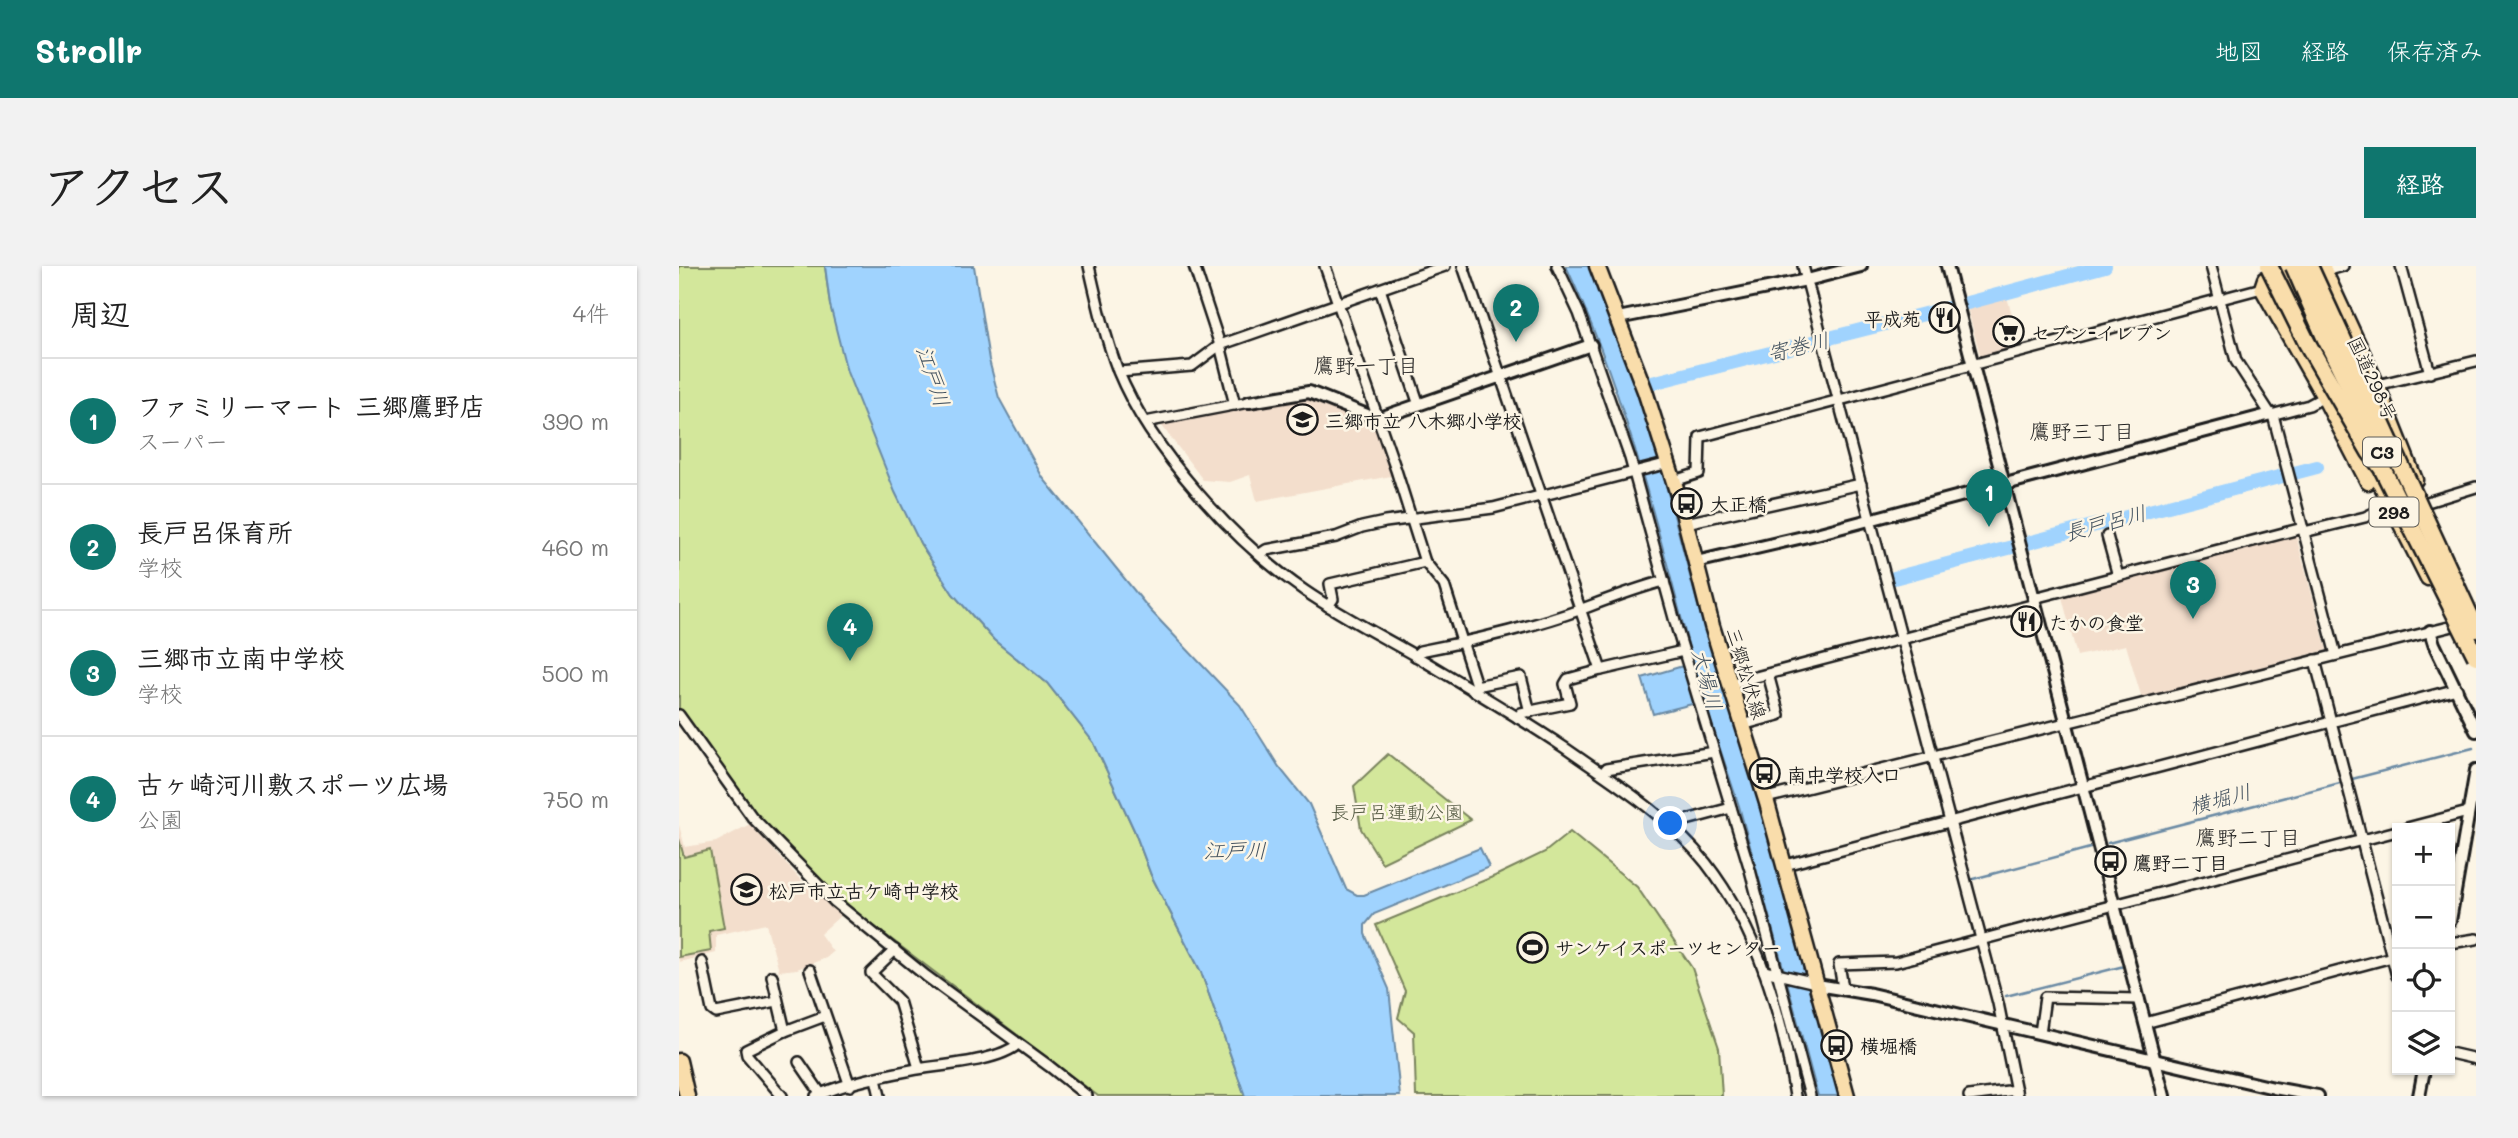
<!DOCTYPE html>
<html lang="ja">
<meta charset="utf-8">
<style>
:root{--surface:#fff;--page:#f2f2f2;--text:#222;--muted:#767676;--line:#e0e0e0;--accent:#0f766e}
body{margin:0;font-family:Mali,"Klee One",sans-serif;background:var(--page);color:var(--text)}
.controls{position:absolute;right:21px;bottom:21px;display:grid;overflow:hidden;border-radius:0px;box-shadow:0 2px 5px #0004}
.controls button{width:63px;height:63px;display:grid;place-items:center;padding:0;border:0;border-bottom:2px solid var(--line);background:var(--surface);color:var(--text);font:35px sans-serif}
.you{position:absolute;left:992px;top:558px;width:24px;height:24px;margin:-18px;border:5px solid #fff;border-radius:50%;background:#1a73e8;box-shadow:0 0 0 10px #1a73e833}
.badge{display:grid;place-items:center;width:46px;height:46px;border-radius:50%;background:var(--accent);color:#fff;font-size:23px;font-weight:700}
.pin{position:absolute;translate:-50% -58px;filter:drop-shadow(0 2px 4px #0008)}
.pin::after{content:'';position:absolute;top:37px;width:24px;height:21px;background:inherit;clip-path:polygon(0 0,100% 0,50% 100%)}
.list{margin:0;padding:0;list-style:none}
h2{display:flex;justify-content:space-between;align-items:center;height:91px;margin:0;padding:0 28px;font-size:30px}
h2 small{font-size:23px;font-weight:400;color:var(--muted)}
.list li{display:grid;grid-template-columns:46px 1fr auto;gap:21px;align-items:center;box-sizing:border-box;height:126px;padding:0 28px;border-top:2px solid var(--line)}
.list b{display:block;font-size:26px;white-space:nowrap}
.list p{margin:0;font-size:23px;white-space:nowrap;color:var(--muted)}
.list em{font-size:23px;font-style:normal;color:var(--muted)}
.icon{flex:none;width:38px;height:38px;fill:none;stroke:currentColor;stroke-width:2;stroke-linecap:round;stroke-linejoin:round}
.map{position:relative;flex:none;width:1797px;height:830px;overflow:hidden;border-radius:0px}
header{display:flex;align-items:center;gap:42px;box-sizing:border-box;height:98px;padding:0 35px;background:var(--accent);color:#fff}
header strong{font-size:33px}
nav{display:flex;gap:38px;margin-inline-start:auto;font-size:24px}
.intro{display:flex;align-items:center;justify-content:space-between;box-sizing:border-box;height:168px;padding:0 42px}
h1{margin:0;font-size:49px}
.button{padding:18px 32px;border-radius:0px;background:var(--accent);color:#fff;font-size:24px;font-weight:700}
main{display:flex;gap:42px;padding:0 42px}
aside{flex:1;background:var(--surface);border-radius:0px;box-shadow:0 2px 5px #0004}
.map>svg:first-child{display:block}
</style>
<header>
<strong>Strollr</strong>
<nav><a>地図</a><a>経路</a><a>保存済み</a></nav>
</header>
<div class="intro"><h1>アクセス</h1><a class="button">経路</a></div>
<main>
<aside>
<h2>周辺<small>4件</small></h2>
<ul class="list">
<li><span class="badge">1</span><div><b>ファミリーマート 三郷鷹野店</b><p>スーパー</p></div><em>390 m</em></li>
<li><span class="badge">2</span><div><b>長戸呂保育所</b><p>学校</p></div><em>460 m</em></li>
<li><span class="badge">3</span><div><b>三郷市立南中学校</b><p>学校</p></div><em>500 m</em></li>
<li><span class="badge">4</span><div><b>古ヶ崎河川敷スポーツ広場</b><p>公園</p></div><em>750 m</em></li>
</ul>
</aside>
<div class="map">
<svg width="1797" height="830" viewBox="0 0 1797 830">
<rect width="100%" height="100%" fill="#fcf5e5"/>
<filter id="ink" filterUnits="userSpaceOnUse"><feTurbulence type="fractalNoise" baseFrequency=".0143" numOctaves="2"/><feDisplacementMap in="SourceGraphic" scale="14" xChannelSelector="R" yChannelSelector="G"/><feConvolveMatrix kernelMatrix="1 2 1 2 8 2 1 2 1" color-interpolation-filters="sRGB"/></filter>
<g filter="url(#ink)">
<g fill="#f3decc">
<polygon points="1328,31 1342,81 1302,92 1288,41"/>
<polygon points="627,131 694,157 712,210 578,235 571,209 551,216 524,214 480,156"/>
<polygon points="1617,270 1648,384 1463,433 1447,379 1398,390 1382,327"/>
<polygon points="71,558 120,612 162,649 141,668 154,686 147,692 118,703 100,705 87,658 37,669 37,687 0,696 0,559 6,581 37,576"/>
</g>
<g fill="#d3e79b" stroke="#78825c" stroke-width="2">
<polygon points="0,0 146,0 151,39 241,277 274,328 315,374 368,417 415,477 455,564 472,609 522,706 566,830 419,830 175,645 131,605 78,548 12,462 0,442"/>
<polygon points="709,488 792,554 703,597 682,563 675,520"/>
<polygon points="891,566 958,621 1013,702 1040,782 1043,830 737,830 735,766 719,752 726,725 697,659 816,610 866,586"/>
<polygon points="0,573 5,591 31,584 45,662 30,665 32,685 0,691"/>
</g>
<g fill="#a0d3fe" stroke="#6b8aa4" stroke-width="2">
<polygon points="146,0 295,0 310,94 320,132 364,212 471,344 561,439 600,501 630,538 667,623 678,629 685,629 801,582 810,601 695,648 686,659 686,668 710,723 721,830 566,830 522,706 472,609 455,564 415,477 368,417 315,374 274,328 241,277 216,226 168,106 151,39"/>
<path d="M 887,0 L 910,0 L 935,61 L 977,181 L 1019,340 L 1079,533 L 1160,830 L 1139,830 L 1060,540 L 1025,435 L 974,448 L 963,412 L 1014,397 C 979,263 946,126 887,0 Z"/>
</g>
<g fill="none" stroke-linecap="round" stroke-linejoin="round">
<g stroke="#6b8aa4" stroke-width="2.5">
<polyline points="1673,513 1794,482"/>
<polyline points="1429,577 1661,517"/>
<polyline points="1294,613 1411,582"/>
<polyline points="1327,730 1445,700"/>
</g>
<g stroke="#a0d3fe" stroke-width="14">
<polyline points="1288,37 1426,0"/>
<polyline points="969,118 1269,42"/>
<polyline points="1215,312 1638,201"/>
</g>
<defs>
<g id="minor">
<path d="M 410,0 C 418,35 426,71 439,105 C 471,183 556,277 626,325 C 661,349 698,368 735,389 C 785,419 837,449 886,482 C 933,515 991,551 1027,597 C 1079,664 1103,748 1116,830"/>
<polyline points="515,0 541,79 556,139"/>
<polyline points="646,0 717,204 746,296 765,319 797,419 794,425"/>
<polyline points="784,0 922,404 889,413 886,418 891,437 842,447 839,452"/>
<polyline points="878,0 900,47 951,192 998,363 1071,604 1131,830"/>
<polyline points="1124,0 1319,737 1338,830"/>
<polyline points="1532,0 1557,95 1592,149 1630,139 1645,131"/>
<polyline points="1722,0 1751,107"/>
<polyline points="1646,5 1664,0"/>
<polyline points="701,23 740,139"/>
<polyline points="440,106 513,100 541,79 766,0"/>
<polyline points="1698,119 1797,95"/>
<polyline points="1594,149 1657,389"/>
<polyline points="466,156 570,136"/>
<polyline points="995,215 1020,207 1021,171 1583,22"/>
<polyline points="1745,237 1797,221"/>
<polyline points="1007,257 1182,218"/>
<polyline points="1625,266 1686,251 1703,243"/>
<polyline points="1428,270 1439,310"/>
<polyline points="581,288 587,284 657,271 683,261 706,256 814,242 990,197"/>
<polyline points="1355,332 1624,262"/>
<polyline points="649,340 654,333 651,318 746,296"/>
<path d="M 736,390 L 741,385 C 793,375 853,361 903,343 C 932,332 955,323 985,315"/>
<polyline points="1636,394 1718,710"/>
<polyline points="922,404 1004,385"/>
<polyline points="1050,418 1356,338"/>
<polyline points="797,420 842,411 851,446"/>
<polyline points="0,449 73,551 156,636 247,710 370,800 408,830"/>
<polyline points="1063,459 1100,449 1089,408"/>
<polyline points="924,508 927,503 1035,486"/>
<polyline points="1087,532 1782,358"/>
<polyline points="989,559 1052,542"/>
<polyline points="1728,562 1789,546"/>
<polyline points="1106,599 1778,423"/>
<polyline points="1771,677 1797,673"/>
<polyline points="216,684 192,707 220,735 240,802"/>
<polyline points="23,696 33,744 37,747 98,735"/>
<polyline points="131,704 171,820"/>
<polyline points="1085,705 1137,717"/>
<polyline points="93,710 106,765 67,784 68,789 103,830"/>
<polyline points="1164,722 1160,698 1217,696 1718,565"/>
<polyline points="1466,757 1717,690"/>
<polyline points="106,765 146,750"/>
<polyline points="1361,767 1366,731 1460,733"/>
<polyline points="1771,787 1797,793"/>
<polyline points="120,796 142,828"/>
<polyline points="197,813 201,830"/>
<path d="M 137,830 C 161,819 206,809 233,804 C 260,799 319,796 339,778"/>
<polyline points="1290,830 1337,824"/>
</g>
<g id="tertiary">
<polyline points="1268,0 1485,830"/>
<polyline points="939,52 1128,14 1182,0"/>
<polyline points="570,136 630,126 698,153 912,79"/>
<polyline points="1017,296 1137,268 1592,148"/>
<polyline points="1751,365 1755,378 1797,465"/>
<polyline points="1771,655 1797,504"/>
<polyline points="1138,719 1192,728 1595,822 1639,830"/>
<polyline points="1740,830 1745,804"/>
</g>
<g id="primary">
<polyline points="918,0 966,125 1002,238 1033,360 1088,537 1168,830"/>
<polyline points="0,795 8,830"/>
</g>
<g id="trunk">
<polyline points="1600,0 1626,57"/>
<polyline points="1643,0 1698,119 1736,214"/>
<polyline points="1586,13 1583,22 1645,131 1689,216"/>
<polyline points="1684,183 1749,312"/>
</g>
</defs>
<use href="#minor" stroke="#1c1c1c" stroke-width="14"/>
<use href="#tertiary" stroke="#1c1c1c" stroke-width="16"/>
<use href="#primary" stroke="#1c1c1c" stroke-width="19"/>
<use href="#trunk" stroke="#1c1c1c" stroke-width="19"/>
<use href="#minor" stroke="#fcf5e5" stroke-width="9"/>
<use href="#tertiary" stroke="#fcf5e5" stroke-width="10"/>
<use href="#primary" stroke="#f9ddab" stroke-width="14"/>
<use href="#trunk" stroke="#f9ddab" stroke-width="14"/>
<defs>
<g id="motorway-bridge">
<polyline points="1590,0 1628,77 1691,186 1703,202 1797,390"/>
<polyline points="1615,0 1646,71 1707,194"/>
<polyline points="1630,0 1797,363"/>
</g>
</defs>
<use href="#motorway-bridge" stroke="#1c1c1c" stroke-width="21" stroke-linecap="butt"/>
<use href="#motorway-bridge" stroke="#f9ddab" stroke-width="16"/>
</g>
</g>
<defs>
<symbol id="restaurant-ring" viewBox="-11 -11 22 22"><circle r="9.5" fill="#fcf5e5" stroke="#1c1c1c" stroke-width="1.5"/><path d="M-5-6h1v4h1v-4h1v4h1v-4h1v5L-1.5 .5V6h-2V.5L-5-1ZM5-6V6H3V1.5H1.5Q1.5-4 5-6Z" fill="#1c1c1c"/></symbol>
<symbol id="supermarket-ring" viewBox="-11 -11 22 22"><circle r="9.5" fill="#fcf5e5" stroke="#1c1c1c" stroke-width="1.5"/><path d="M-6-5.5h2.5l.6 2H6L4.5 2H-2.5L-4.4-4H-6ZM-1.5 3.2a1.3 1.3 0 1 0 .1 0ZM3 3.2a1.3 1.3 0 1 0 .1 0Z" fill="#1c1c1c"/></symbol>
<symbol id="school-ring" viewBox="-11 -11 22 22"><circle r="9.5" fill="#fcf5e5" stroke="#1c1c1c" stroke-width="1.5"/><path d="M0-5L7-2L0 1L-7-2ZM-4 1L0 2.5L4 1V4Q0 6-4 4Z" fill="#1c1c1c"/></symbol>
<symbol id="bus-ring" viewBox="-11 -11 22 22"><circle r="9.5" fill="#fcf5e5" stroke="#1c1c1c" stroke-width="1.5"/><path d="M-5-6H5V4H4V6H2V4H-2V6H-4V4H-5ZM-3.5-4V0h7V-4ZM-3.5 1.2v1.5H-2V1.2ZM2 1.2v1.5H3.5V1.2Z" fill="#1c1c1c"/></symbol>
<symbol id="stadium-ring" viewBox="-11 -11 22 22"><circle r="9.5" fill="#fcf5e5" stroke="#1c1c1c" stroke-width="1.5"/><path d="M0-5a6.5 5 0 1 0 0 10a6.5 5 0 1 0 0-10ZM-3.5-1.8h7v3.6h-7Z" fill="#1c1c1c"/></symbol>
</defs>
<g fill-rule="evenodd">
<use href="#restaurant-ring" x="1248" y="34" width="35" height="35"/>
<use href="#supermarket-ring" x="1312" y="48" width="35" height="35"/>
<use href="#school-ring" x="606" y="136" width="35" height="35"/>
<use href="#bus-ring" x="990" y="220" width="35" height="35"/>
<use href="#restaurant-ring" x="1330" y="338" width="35" height="35"/>
<use href="#bus-ring" x="1068" y="490" width="35" height="35"/>
<use href="#bus-ring" x="1414" y="578" width="35" height="35"/>
<use href="#school-ring" x="50" y="606" width="35" height="35"/>
<use href="#stadium-ring" x="836" y="664" width="35" height="35"/>
<use href="#bus-ring" x="1140" y="762" width="35" height="35"/>
</g>
<g text-anchor="middle" dominant-baseline="central" stroke-width="5" stroke-linejoin="round" paint-order="stroke">
<g fill="#fcf5e5" stroke="#5f5d58" stroke-width="2">
<rect x="1684" y="171.5" width="38" height="29" rx="5"/>
<rect x="1690.5" y="231.5" width="49" height="29" rx="5"/>
</g>
<g font-size="18" font-weight="bold" fill="#1c1c1c">
<text x="1703" y="186">C3</text>
<text x="1715" y="246">298</text>
</g>
<g font-size="19" font-weight="bold" fill="#1c1c1c" stroke="#fcf5e5" text-anchor="start">
<text x="1242" y="52" text-anchor="end">平成苑</text>
<text x="1352" y="66">セブン-イレブン</text>
<text x="646" y="154">三郷市立 八木郷小学校</text>
<text x="1031" y="237">大正橋</text>
<text x="1370" y="356">たかの食堂</text>
<text x="1108" y="508">南中学校入口</text>
<text x="1454" y="596">鷹野二丁目</text>
<text x="90" y="624">松戸市立古ケ崎中学校</text>
<text x="876" y="681">サンケイスポーツセンター</text>
<text x="1181" y="779">横堀橋</text>
</g>
<g font-size="19" fill="#1c1c1c" stroke="#fcf5e5">
<text transform="translate(1694 112) rotate(65)">国道298号</text>
<text transform="translate(1068 407) rotate(73)">三郷松伏線</text>
</g>
<g font-size="19" fill="#535942" stroke="#fcf5e5">
<text x="718" y="545">長戸呂運動公園</text>
</g>
<g font-size="21" font-style="italic" fill="#445360" stroke="#fcf5e5">
<text transform="translate(1119 80) rotate(-14)">寄巻川</text>
<text transform="translate(255 110) rotate(72)">江戸川</text>
<text transform="translate(1426 256) rotate(-15)">長戸呂川</text>
<text transform="translate(1029 413) rotate(75)">大場川</text>
<text transform="translate(1541 532) rotate(-15)">横堀川</text>
<text x="556" y="583">江戸川</text>
</g>
<g font-size="21" fill="#1c1c1c" stroke="#fcf5e5">
<text x="687" y="98">鷹野一丁目</text>
<text x="1403" y="164">鷹野三丁目</text>
<text x="1569" y="570">鷹野二丁目</text>
</g>
</g>
</svg>
<div class="controls">
<button>+</button>
<button>−</button>
<button><svg class="icon" aria-label="locate" viewBox="0 0 24 24"><circle cx="12" cy="12" r="6"/><path d="M12 2v4M12 18v4M2 12h4M18 12h4"/></svg></button>
<button><svg class="icon" aria-label="layers" viewBox="0 0 24 24"><path d="M12 4l9 5-9 5-9-5zM3 14l9 5 9-5"/></svg></button>
</div>
<div class="you"></div>
<div class="pin badge" style="left:1310px;top:261px">1</div>
<div class="pin badge" style="left:837px;top:76px">2</div>
<div class="pin badge" style="left:1514px;top:353px">3</div>
<div class="pin badge" style="left:171px;top:395px">4</div>
</div>
</main>
